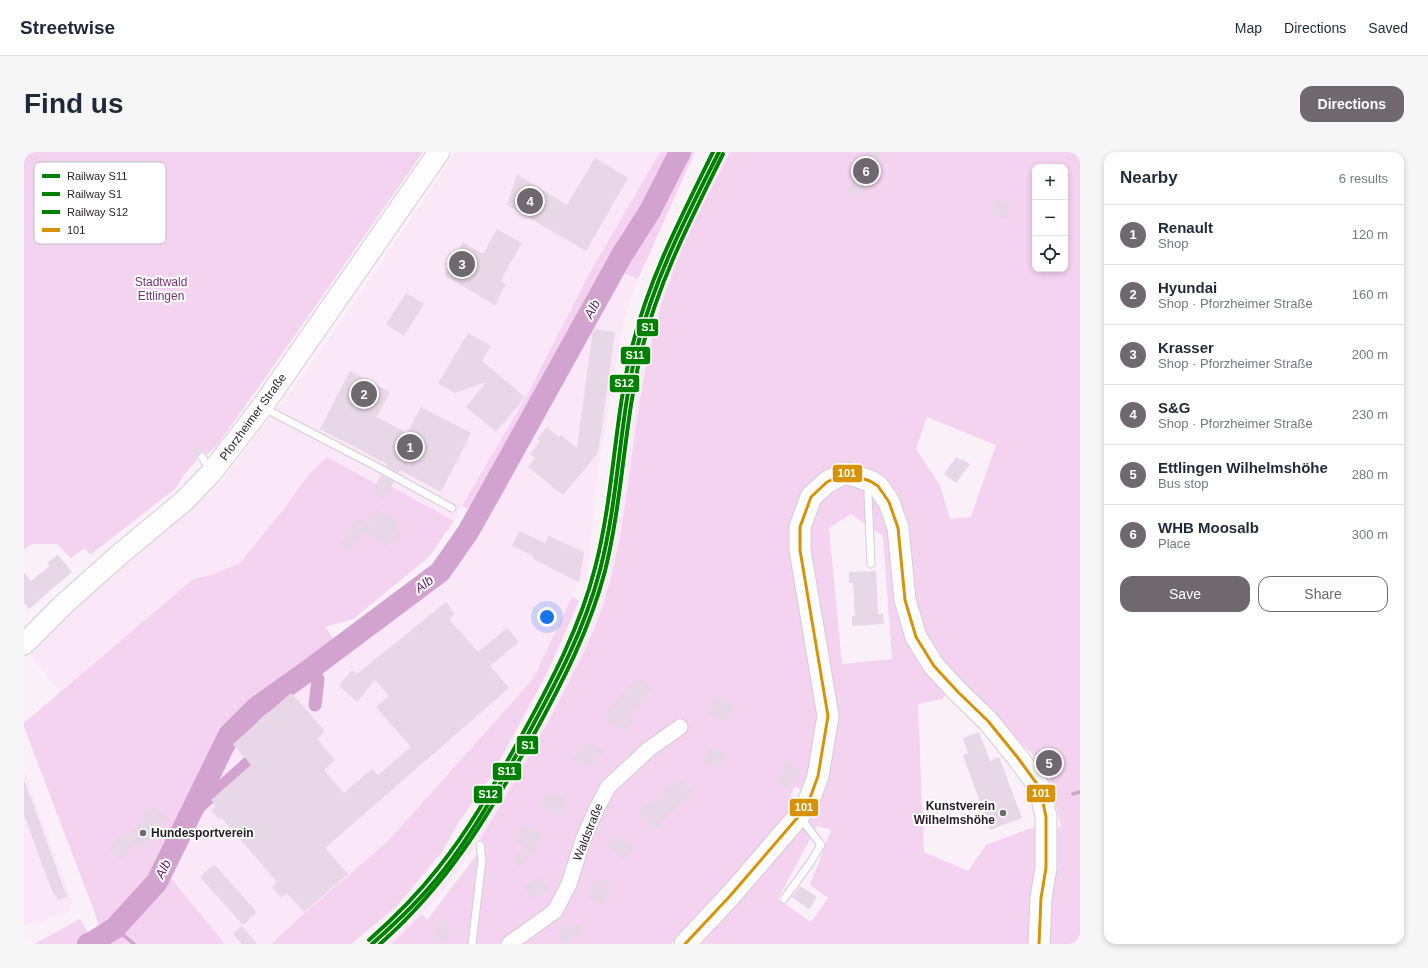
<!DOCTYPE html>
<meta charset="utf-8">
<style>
:root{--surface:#fff;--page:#f6f6f7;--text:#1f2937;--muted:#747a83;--line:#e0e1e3;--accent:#70686f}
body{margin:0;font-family:Helvetica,sans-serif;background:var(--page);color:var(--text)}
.controls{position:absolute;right:12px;top:12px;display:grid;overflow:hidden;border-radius:8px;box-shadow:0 2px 6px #0003}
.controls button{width:36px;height:36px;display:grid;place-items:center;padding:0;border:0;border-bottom:1px solid var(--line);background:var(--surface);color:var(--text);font:20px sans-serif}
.you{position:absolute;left:523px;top:465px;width:14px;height:14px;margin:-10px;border:3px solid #fff;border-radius:50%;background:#1a73e8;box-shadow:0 0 0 6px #1a73e833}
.badge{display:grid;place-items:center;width:26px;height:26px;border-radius:50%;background:var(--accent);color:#fff;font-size:13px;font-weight:700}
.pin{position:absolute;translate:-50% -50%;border:2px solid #fff;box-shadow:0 1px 4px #0006}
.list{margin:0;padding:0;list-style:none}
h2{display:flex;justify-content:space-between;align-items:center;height:52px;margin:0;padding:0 16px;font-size:17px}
h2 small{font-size:13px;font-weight:400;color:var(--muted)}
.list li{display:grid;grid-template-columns:26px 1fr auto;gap:12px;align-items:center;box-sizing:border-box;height:60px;padding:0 16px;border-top:1px solid var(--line)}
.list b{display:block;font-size:15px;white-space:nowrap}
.list p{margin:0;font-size:13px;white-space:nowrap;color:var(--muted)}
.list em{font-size:13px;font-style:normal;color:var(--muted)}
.actions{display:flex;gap:8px;padding:12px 16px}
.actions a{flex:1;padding:9px 0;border:1px solid var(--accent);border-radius:12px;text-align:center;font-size:14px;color:var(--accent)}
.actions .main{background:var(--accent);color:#fff}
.icon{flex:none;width:22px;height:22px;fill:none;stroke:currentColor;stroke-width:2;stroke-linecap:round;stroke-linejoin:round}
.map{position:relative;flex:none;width:1056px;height:792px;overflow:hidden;border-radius:12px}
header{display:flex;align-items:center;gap:24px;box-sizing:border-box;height:56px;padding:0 20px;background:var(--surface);border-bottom:1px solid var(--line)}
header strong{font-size:19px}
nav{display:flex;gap:22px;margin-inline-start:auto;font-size:14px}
.intro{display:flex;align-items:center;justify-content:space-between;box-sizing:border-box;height:96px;padding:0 24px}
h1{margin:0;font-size:28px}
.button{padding:10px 18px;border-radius:12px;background:var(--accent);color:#fff;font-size:14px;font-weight:700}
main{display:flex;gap:24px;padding:0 24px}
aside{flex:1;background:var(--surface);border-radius:12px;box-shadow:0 2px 6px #0003}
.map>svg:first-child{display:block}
</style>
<header>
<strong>Streetwise</strong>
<nav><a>Map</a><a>Directions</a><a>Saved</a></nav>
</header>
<div class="intro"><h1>Find us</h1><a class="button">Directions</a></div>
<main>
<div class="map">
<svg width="1056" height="792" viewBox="0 0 1056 792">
<rect width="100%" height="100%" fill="#faf0f8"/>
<g fill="#fae7f8">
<polygon points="431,0 636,0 565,122 502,245 430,369 354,328 353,332 286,321 262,354 216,411 187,423 169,427 37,539 31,534 6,503 46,460 193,335 257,253 301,193 410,33"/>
<polygon points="688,0 706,0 661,91 601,352 591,409 581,448 569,481 550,521 495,623 456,687 442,678 468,637 506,570 541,502 567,436 580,384 602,221 611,176 624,135 645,85"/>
<polygon points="600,120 614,127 604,154 597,183 575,311 562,432 556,429 509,527 364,689 276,765 247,792 201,792 145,724 171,677 176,666 171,661 206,588 266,537 421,426 463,366"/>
<polygon points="0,618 48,750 45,761 0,774"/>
<polygon points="438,683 452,692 420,738 398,762 367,792 339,792 361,772 394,739 410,721"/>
</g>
<g fill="#f3d3f0" fill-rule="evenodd">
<polygon points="0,0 399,0 237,232 194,292 183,303 178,292 168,297 173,308 159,324 152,336 66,403 61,396 47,406 33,392 8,392 0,397"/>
<polygon points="636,0 671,0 614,127 600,121 463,366 438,354 502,245 565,122"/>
<path d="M 706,0 L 1056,0 L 1056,792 L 677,792 L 776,676 L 780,639 L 771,635 L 766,644 L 776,647 L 700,736 L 647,792 L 367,792 L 398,762 L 403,768 L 461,692 L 456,687 C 483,644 508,600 532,555 C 550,520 569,485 581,447 C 606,364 607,276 627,192 C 635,157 647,122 661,90 C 675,59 691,30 706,0 ZM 1011,15 L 1041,15 L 1041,117 L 1011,117 ZM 903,265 L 972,293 L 947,365 L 926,367 L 916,333 L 892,297 ZM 827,362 L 859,384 L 868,507 L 818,512 L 805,376 ZM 934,528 L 1024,618 L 1037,675 L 1007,676 L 962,693 L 944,719 L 900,700 L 894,552 L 918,547 ZM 793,674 L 807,678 L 786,733 L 804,746 L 787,770 L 754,747 Z"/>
<polygon points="303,305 352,332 355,328 430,369 405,405 329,467 301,475 309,486 293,505 238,545 199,580 182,617 159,664 171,677 145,724 201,792 81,792 70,759 0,575 0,571 169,427 187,423 216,411 262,354 286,321"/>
<polygon points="548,445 555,449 524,519 467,625 435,670 418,700 373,754 327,792 247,792 276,765 364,689 509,527"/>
<polygon points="56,767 71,792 10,792"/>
</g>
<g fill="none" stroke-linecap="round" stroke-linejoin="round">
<g stroke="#d1a3ce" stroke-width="3.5">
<polyline points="1049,642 1056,640"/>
<polyline points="91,776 110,792"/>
</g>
<g stroke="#d1a3ce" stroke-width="13">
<polyline points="288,516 294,527 291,553"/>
<polyline points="170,654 176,654 225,610"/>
</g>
<polyline stroke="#d1a3ce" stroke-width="22" points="64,792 69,790 91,776 133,730 205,583 233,555 281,521 416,420 444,380 466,341 598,103 626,59 656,0"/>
</g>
<g fill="#e8d7e6">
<polygon points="843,0 858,0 838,44 825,39"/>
<polygon points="571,6 604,26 562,99 483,53 493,22 543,53"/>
<polygon points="972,48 988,51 984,67 968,63"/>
<polygon points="473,77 498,91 476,129 482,132 471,153 420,123 439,90 459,102"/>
<polygon points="382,141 400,152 380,184 362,172"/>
<polygon points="569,177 591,180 574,301 539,343 504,315 511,306 506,302 516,289 513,287 523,275 535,285 537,283 553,296"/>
<polygon points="444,181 467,194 458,209 501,245 472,280 442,255 462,230 431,241 414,231"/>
<polygon points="326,219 366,240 353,265 383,281 397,255 447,281 417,340 376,318 374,321 362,314 363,312 296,277"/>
<polygon points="178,292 183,303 178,300 176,301 174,303 173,308 168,297"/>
<polygon points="932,305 937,308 938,307 946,312 932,331 920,322"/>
<polygon points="357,323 370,330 360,348 348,341"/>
<polygon points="352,357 376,370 371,379 376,382 370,393 366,390 363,395 337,380 327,398 316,392 334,366 344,372"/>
<polygon points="495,379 521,391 525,384 560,400 555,430 508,406 509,404 488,394"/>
<polygon points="34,403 48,420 14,449 14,450 5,457 0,451 0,420 7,429 26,414 23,411"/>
<polygon points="852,419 854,462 859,462 860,472 828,474 828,464 831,464 829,431 825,431 825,420"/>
<polygon points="422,450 431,462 425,467 454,500 483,476 495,490 466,514 485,536 301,696 324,722 280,760 263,741 257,745 248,735 253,730 197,665 195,667 187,658 192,654 187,648 227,613 209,592 267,541 301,579 293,587 311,608 300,618 320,641 348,617 354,623 387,595 352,555 365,544 351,528 333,550 315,534 328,518 333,522"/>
<polygon points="613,525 628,538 607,562 608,563 607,564 610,567 599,581 579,565"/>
<polygon points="691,544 711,554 703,571 683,561"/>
<polygon points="955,580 966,609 975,605 998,666 966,678 939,603 944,601 939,586"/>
<polygon points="566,589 580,599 568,616 559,610 556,614 548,608 561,590 564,592"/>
<polygon points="686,594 703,601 696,618 679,610"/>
<polygon points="762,608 771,611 769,617 776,618 771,633 766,631 764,636 753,632"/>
<polygon points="654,626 669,641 657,654 655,652 630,678 613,661 627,648 630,651"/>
<polygon points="0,630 1,630 43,745 34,748 32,743 30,744 0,663"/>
<polygon points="532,639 541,645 540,648 543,650 540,655 542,656 536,666 515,653 522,642 527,646"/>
<polygon points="128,654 143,665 120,696 111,690 97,708 84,699 100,679 105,683"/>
<polygon points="499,672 519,683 511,699 509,698 496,715 488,708 501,694 490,689"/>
<polygon points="594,682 610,696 599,709 584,694"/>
<polygon points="190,712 233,760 219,773 176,725"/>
<polygon points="517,724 525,738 508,748 500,734"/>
<polygon points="578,726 589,731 579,753 563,746 572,728 576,730"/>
<polygon points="776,734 793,745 785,757 768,745"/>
<polygon points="414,767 427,770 422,791 409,788"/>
<polygon points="548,770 546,775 556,771 560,782 539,792 532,777"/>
<polygon points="218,774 233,792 218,792 209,782"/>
</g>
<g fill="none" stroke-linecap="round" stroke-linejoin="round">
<defs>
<g id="lane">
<polyline points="240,256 357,317 428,356"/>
<polyline points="178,305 186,319"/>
<polyline points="846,331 844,341 847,412"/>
<polyline points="760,747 786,711 797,693 779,669 775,666"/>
<polyline points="448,792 458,708 456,693"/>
</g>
<polyline id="street" points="485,792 531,759 545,732 559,688 573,656 584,635 625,597 656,575"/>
<g id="secondary">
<polyline points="0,492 40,452 95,403 160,349 187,321 238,255 415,0"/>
<polyline points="661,792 706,744 774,665 786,646 794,624 804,564 776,398 776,375 787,345 803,330 815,324 822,321 846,329 854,334 865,350 874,376 881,448 892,485 910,514 934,540 964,569 994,606 1016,636 1022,665 1022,716 1017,746 1015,792"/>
</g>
</defs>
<use href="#lane" stroke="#d5ccd3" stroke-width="9"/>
<use href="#street" stroke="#d5ccd3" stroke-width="17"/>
<use href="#secondary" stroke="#d5ccd3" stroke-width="23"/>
<use href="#lane" stroke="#fefdfe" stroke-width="7"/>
<use href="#street" stroke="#fefdfe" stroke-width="15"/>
<use href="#secondary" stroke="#fefdfe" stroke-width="21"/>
<defs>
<polyline id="bus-1" points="661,792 706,744 774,665 786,646 794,624 804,564 776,398 776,375 787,345 803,330 822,321 846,329 854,334 865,350 874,376 881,448 892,485 910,514 934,540 964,569 994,606 1016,636 1022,665 1022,716 1017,746 1015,792"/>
</defs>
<use href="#bus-1" stroke="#fff" stroke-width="6"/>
<use href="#bus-1" stroke="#d89206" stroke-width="3"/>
<defs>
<path id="rail-1" d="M 348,792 C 373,770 398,746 419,719 C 452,677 477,630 503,584 C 532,531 561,477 576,418 C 595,345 595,269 613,196 C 630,127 663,63 695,0"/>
<path id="rail-2" d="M 356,792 C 425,731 464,664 509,584 C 538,531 566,477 581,419 C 599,346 600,270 618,197 C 635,128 668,65 699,2"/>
<path id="rail-3" d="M 345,788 C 370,766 394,742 415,715 C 448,674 473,627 499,581 C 528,528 556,475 571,416 C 590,343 590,268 608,195 C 625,126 658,63 689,0"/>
</defs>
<use href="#rail-1" stroke="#fff" stroke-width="7"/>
<use href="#rail-2" stroke="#fff" stroke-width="7"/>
<use href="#rail-3" stroke="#fff" stroke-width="7"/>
<use href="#rail-1" stroke="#008000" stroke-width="4"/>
<use href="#rail-2" stroke="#008000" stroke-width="4"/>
<use href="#rail-3" stroke="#008000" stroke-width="4"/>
</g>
<g fill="#70686f" stroke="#fff" stroke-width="1.5">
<circle cx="979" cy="661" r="4"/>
<circle cx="119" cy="681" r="4"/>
</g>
<g text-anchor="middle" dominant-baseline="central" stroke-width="4" stroke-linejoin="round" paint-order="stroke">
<g font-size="12" fill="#793078" stroke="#fff">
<text x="137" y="130">Stadtwald<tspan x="137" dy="14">Ettlingen</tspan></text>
</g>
<g font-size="12" fill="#261e25" stroke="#fff">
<text transform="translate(229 265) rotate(-54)">Pforzheimer Straße</text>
<text transform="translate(564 680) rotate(-68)">Waldstraße</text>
</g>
<g font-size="12" font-weight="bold" fill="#261e25" stroke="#fff" text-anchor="end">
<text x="971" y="654">Kunstverein<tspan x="971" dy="14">Wilhelmshöhe</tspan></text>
<text x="127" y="681" text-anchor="start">Hundesportverein</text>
</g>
<g font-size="13" font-style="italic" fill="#692068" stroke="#fff">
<text transform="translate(568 157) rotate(-61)">Alb</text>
<text transform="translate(400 432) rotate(-36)">Alb</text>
<text transform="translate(139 717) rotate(-63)">Alb</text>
</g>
</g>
<rect x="10" y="10" width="132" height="82" rx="6" fill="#fff" stroke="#bebcbe" stroke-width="1"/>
<rect x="18" y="22" width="18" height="4" fill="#008000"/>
<rect x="18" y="40" width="18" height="4" fill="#008000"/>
<rect x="18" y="58" width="18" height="4" fill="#008000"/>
<rect x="18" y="76" width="18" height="4" fill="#d89206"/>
<g font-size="11" fill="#261e25">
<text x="43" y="28">Railway S11</text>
<text x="43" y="46">Railway S1</text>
<text x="43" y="64">Railway S12</text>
<text x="43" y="82">101</text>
</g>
<g stroke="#fff" stroke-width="1.5">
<rect x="612" y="166" width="23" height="19" rx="4" fill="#008000"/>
<rect x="596" y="194" width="31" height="19" rx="4" fill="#008000"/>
<rect x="585" y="222" width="31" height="19" rx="4" fill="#008000"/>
<rect x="808" y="312" width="31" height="19" rx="4" fill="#d89206"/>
<rect x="492" y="583" width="23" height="20" rx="4" fill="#008000"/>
<rect x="468" y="610" width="30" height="19" rx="4" fill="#008000"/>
<rect x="1002" y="632" width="30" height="19" rx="4" fill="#d89206"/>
<rect x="449" y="633" width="30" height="19" rx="4" fill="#008000"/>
<rect x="765" y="646" width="30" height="19" rx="4" fill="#d89206"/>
</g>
<g font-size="11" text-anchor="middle" font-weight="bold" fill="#fff">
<text x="624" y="179">S1</text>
<text x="611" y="207">S11</text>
<text x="600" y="235">S12</text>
<text x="823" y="325">101</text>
<text x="504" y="597">S1</text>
<text x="483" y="623">S11</text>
<text x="1017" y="645">101</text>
<text x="464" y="646">S12</text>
<text x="780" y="659">101</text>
</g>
</svg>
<div class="controls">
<button>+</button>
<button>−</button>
<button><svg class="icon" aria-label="locate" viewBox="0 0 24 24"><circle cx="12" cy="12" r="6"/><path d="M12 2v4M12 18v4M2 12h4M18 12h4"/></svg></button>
</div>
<div class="you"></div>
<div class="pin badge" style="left:386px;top:295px">1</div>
<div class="pin badge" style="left:340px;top:242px">2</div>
<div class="pin badge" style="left:438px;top:112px">3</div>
<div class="pin badge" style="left:506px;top:49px">4</div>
<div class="pin badge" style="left:1025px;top:611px">5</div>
<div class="pin badge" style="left:842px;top:19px">6</div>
</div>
<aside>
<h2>Nearby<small>6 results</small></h2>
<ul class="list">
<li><span class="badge">1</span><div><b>Renault</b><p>Shop</p></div><em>120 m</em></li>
<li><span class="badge">2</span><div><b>Hyundai</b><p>Shop · Pforzheimer Straße</p></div><em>160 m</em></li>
<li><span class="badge">3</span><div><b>Krasser</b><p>Shop · Pforzheimer Straße</p></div><em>200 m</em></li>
<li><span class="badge">4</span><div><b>S&amp;G</b><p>Shop · Pforzheimer Straße</p></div><em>230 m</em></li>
<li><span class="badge">5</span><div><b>Ettlingen Wilhelmshöhe</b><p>Bus stop</p></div><em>280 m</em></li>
<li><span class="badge">6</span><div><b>WHB Moosalb</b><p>Place</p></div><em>300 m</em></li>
</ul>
<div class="actions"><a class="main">Save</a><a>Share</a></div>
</aside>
</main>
